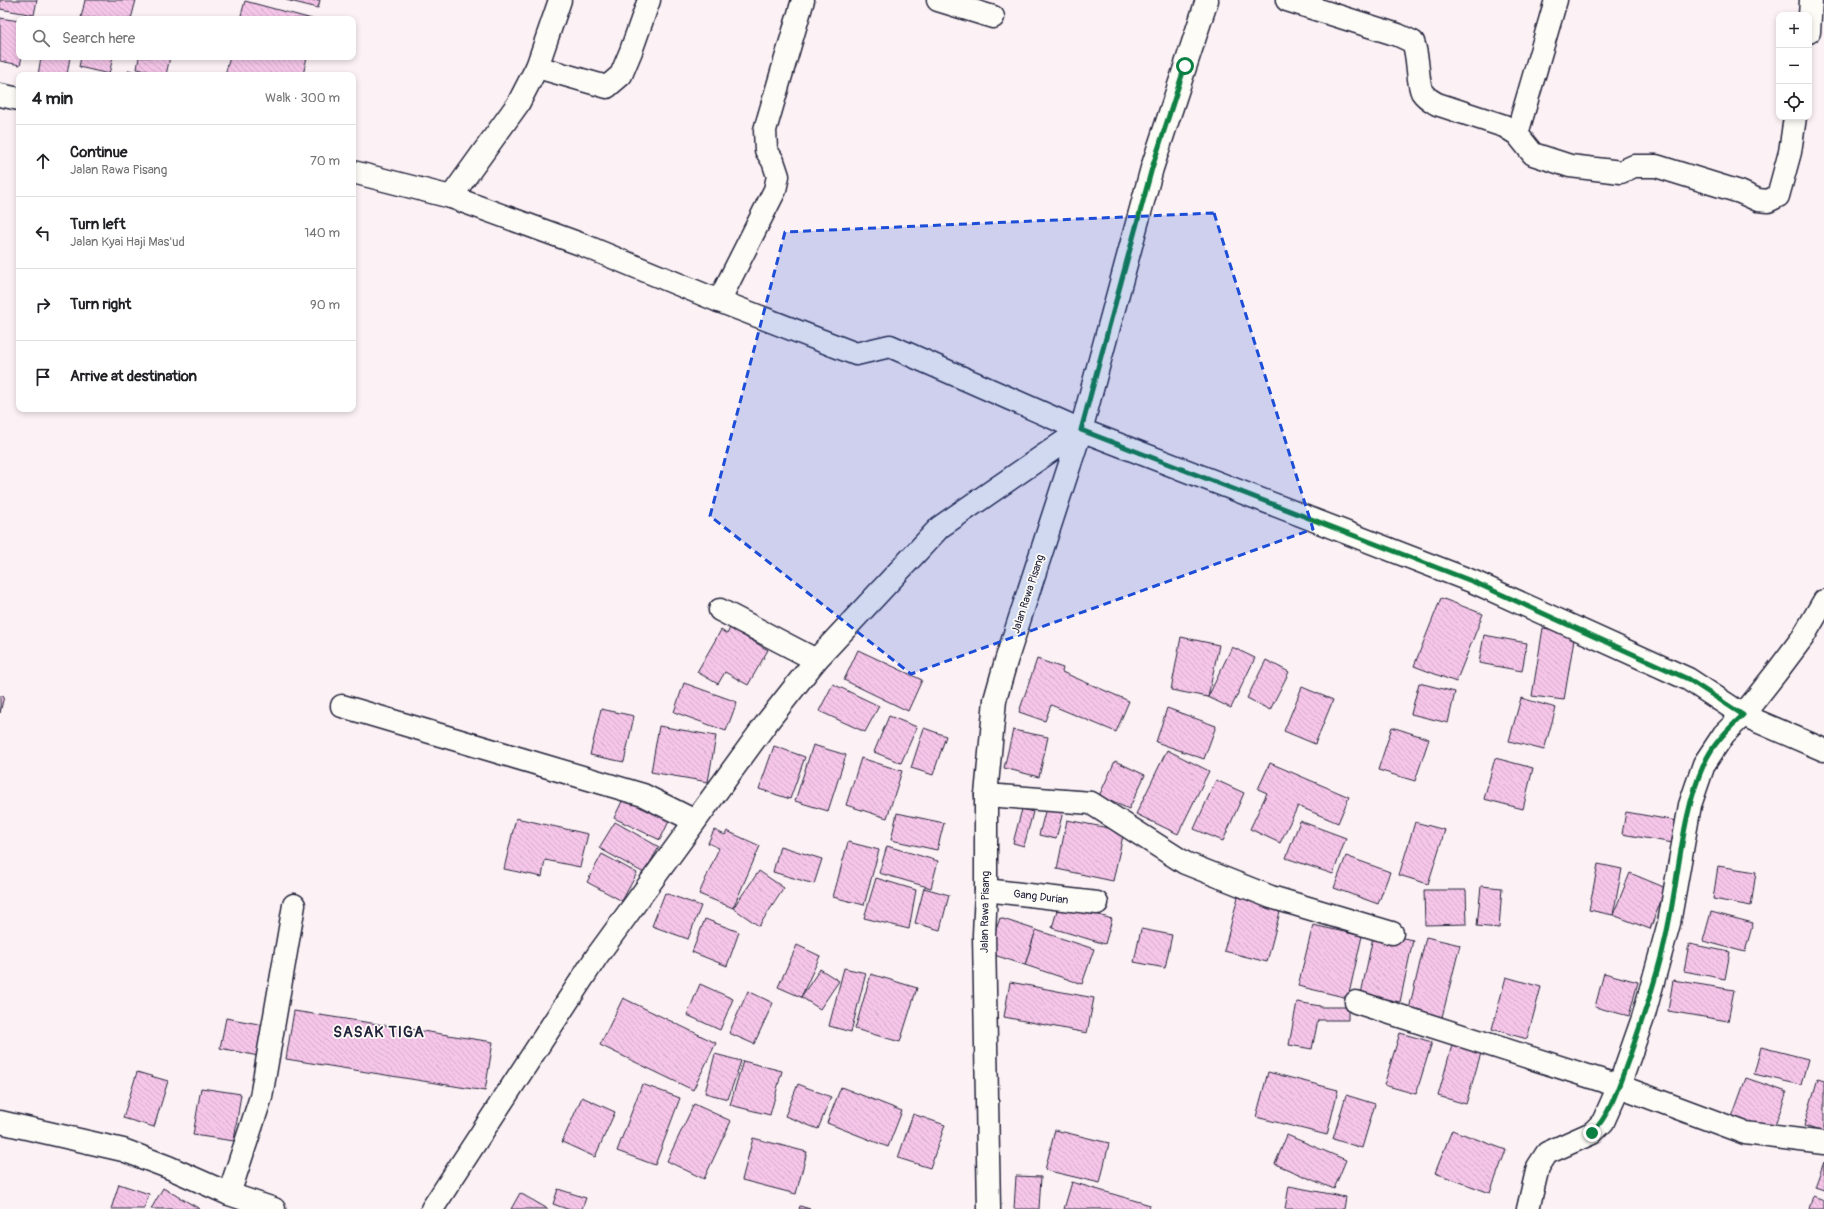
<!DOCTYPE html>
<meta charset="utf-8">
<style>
:root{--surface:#fff;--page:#f6f6f6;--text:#202124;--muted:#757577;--line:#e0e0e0}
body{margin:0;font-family:Pangolin,sans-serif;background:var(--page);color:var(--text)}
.controls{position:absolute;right:12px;top:12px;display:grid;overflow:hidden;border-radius:8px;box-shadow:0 2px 6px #0003}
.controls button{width:36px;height:36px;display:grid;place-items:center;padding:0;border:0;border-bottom:1px solid var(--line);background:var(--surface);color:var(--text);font:20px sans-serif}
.stop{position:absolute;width:12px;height:12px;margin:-9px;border:3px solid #0b8043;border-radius:50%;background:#fff}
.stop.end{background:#0b8043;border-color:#fff;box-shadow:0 1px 4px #0008}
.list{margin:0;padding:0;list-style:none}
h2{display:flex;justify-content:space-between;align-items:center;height:52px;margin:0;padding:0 16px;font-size:17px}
h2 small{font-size:13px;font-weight:400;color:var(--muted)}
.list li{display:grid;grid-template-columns:26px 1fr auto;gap:12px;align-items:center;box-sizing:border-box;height:72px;padding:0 16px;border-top:1px solid var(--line)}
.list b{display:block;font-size:15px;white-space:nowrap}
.list p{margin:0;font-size:13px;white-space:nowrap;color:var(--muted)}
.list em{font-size:13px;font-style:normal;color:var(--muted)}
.icon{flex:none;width:22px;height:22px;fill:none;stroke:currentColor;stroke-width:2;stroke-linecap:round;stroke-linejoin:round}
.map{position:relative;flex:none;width:1824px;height:1209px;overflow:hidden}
.search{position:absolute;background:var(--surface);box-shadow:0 2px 6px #0003;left:16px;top:16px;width:340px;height:44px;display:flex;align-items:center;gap:10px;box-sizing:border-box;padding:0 14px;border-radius:8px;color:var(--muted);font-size:15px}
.panel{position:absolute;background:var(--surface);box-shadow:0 2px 6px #0003;left:16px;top:72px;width:340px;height:340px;border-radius:8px}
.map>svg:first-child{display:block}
</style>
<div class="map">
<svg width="1824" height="1209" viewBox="0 0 1824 1209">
<defs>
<pattern id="building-back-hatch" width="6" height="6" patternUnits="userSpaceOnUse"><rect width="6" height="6" fill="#f6c6e9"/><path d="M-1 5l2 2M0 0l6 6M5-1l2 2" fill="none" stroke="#d3aac9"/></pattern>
</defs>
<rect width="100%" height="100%" fill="#fcf1f4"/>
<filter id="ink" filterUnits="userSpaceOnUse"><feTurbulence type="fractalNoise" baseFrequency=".025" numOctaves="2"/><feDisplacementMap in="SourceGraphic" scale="8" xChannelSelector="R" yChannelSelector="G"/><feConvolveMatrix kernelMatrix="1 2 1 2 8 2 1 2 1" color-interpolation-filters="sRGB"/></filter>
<g filter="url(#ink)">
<g fill="url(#building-back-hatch)" stroke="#22223b">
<polygon points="0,0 37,0 34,15 0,9"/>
<polygon points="85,0 136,0 131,19 81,18"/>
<polygon points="286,0 320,0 318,8"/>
<polygon points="245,1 312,19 240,19"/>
<polygon points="0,18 19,21 19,57 22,57 20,65 0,61"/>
<polygon points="41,57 70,57 67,75 38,75"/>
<polygon points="81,57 113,57 109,74 79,67"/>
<polygon points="139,57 170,57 166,75 137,69"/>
<polygon points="230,57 307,57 303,75 225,75"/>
<polygon points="129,70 145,75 128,75"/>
<polygon points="1441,598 1483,614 1456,682 1414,666"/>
<polygon points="730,628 768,650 748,685 725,672 718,684 697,672 721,630 727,634"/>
<polygon points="1543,628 1575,633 1564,700 1532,696"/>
<polygon points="1484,635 1527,643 1522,671 1479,663"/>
<polygon points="1181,637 1219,645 1208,697 1171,690"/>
<polygon points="1232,647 1255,658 1231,708 1208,697"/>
<polygon points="858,650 922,680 908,711 844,680"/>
<polygon points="1037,659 1063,668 1062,672 1129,701 1116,732 1051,705 1045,721 1019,712"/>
<polygon points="1266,660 1289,672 1270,710 1247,698"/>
<polygon points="684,683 737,702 726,731 674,712"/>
<polygon points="1419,683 1455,692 1448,723 1411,714"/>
<polygon points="833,684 879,706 865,732 819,711"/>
<polygon points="1302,687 1333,700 1315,744 1284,731"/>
<polygon points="0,696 4,696 0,713"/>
<polygon points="1521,698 1556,708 1544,750 1509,741"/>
<polygon points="1167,708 1216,726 1204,759 1156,742"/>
<polygon points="601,709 634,716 624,762 590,755"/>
<polygon points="889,716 917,727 901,763 874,752"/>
<polygon points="659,726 716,736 708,782 651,772"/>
<polygon points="1392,727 1429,739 1415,781 1378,770"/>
<polygon points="924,728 946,736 933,775 911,768"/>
<polygon points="1013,730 1048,737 1039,777 1004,768"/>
<polygon points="813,745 846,755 828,811 795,801"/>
<polygon points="774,746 805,757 790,799 759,789"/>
<polygon points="1167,750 1209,771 1178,834 1136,814"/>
<polygon points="861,758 902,771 887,818 846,805"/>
<polygon points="1495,758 1533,768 1523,809 1484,799"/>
<polygon points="1115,761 1145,775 1129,809 1099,796"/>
<polygon points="1270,763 1349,797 1338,823 1298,806 1280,843 1250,829 1267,793 1258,789"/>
<polygon points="1216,780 1244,793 1223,841 1194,829"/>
<polygon points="625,795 671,817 660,840 614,818"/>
<polygon points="1048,800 1065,804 1056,839 1039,835"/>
<polygon points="1022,809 1033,812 1024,846 1013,843"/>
<polygon points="1626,812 1677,821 1673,843 1622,834"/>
<polygon points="897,813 944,823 937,850 891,840"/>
<polygon points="516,818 588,834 580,867 545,860 542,877 504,869"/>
<polygon points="1067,820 1124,831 1113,881 1057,869"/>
<polygon points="1300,821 1346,838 1333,874 1286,858"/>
<polygon points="615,822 659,847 644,873 599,848"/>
<polygon points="1415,822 1445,830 1428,884 1399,875"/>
<polygon points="714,830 725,835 727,831 760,846 733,908 699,894 719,848 708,843"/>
<polygon points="848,842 879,850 864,905 833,897"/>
<polygon points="780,846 822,859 814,884 773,872"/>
<polygon points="887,846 938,861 931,888 879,873"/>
<polygon points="602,854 637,873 622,901 587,882"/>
<polygon points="1346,856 1390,872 1378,904 1334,888"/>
<polygon points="1598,864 1622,869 1613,915 1589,910"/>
<polygon points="1718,866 1756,872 1751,906 1713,899"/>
<polygon points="759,871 784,888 759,926 733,908"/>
<polygon points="1630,873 1666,888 1650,929 1613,915"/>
<polygon points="876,878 916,890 909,929 864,918"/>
<polygon points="1481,886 1502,888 1499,928 1477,926"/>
<polygon points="924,888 949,895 940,930 915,923"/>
<polygon points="1424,890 1466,890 1467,924 1425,925"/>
<polygon points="665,893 701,906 688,939 652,926"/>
<polygon points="1238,897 1281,908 1267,962 1224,951"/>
<polygon points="1059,903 1112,919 1105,944 1052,928"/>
<polygon points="1711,912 1753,923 1745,952 1703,941"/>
<polygon points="1000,918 1036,930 1025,965 988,953"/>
<polygon points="705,919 739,932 727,966 692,952"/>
<polygon points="1313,925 1362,936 1348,998 1298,986"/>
<polygon points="1141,929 1172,935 1165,968 1134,962"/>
<polygon points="1036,930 1094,949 1082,984 1025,965"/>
<polygon points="1374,932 1413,940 1400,1002 1361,994"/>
<polygon points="1426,937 1460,945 1442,1017 1409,1009"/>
<polygon points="1689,944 1730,952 1725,979 1684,971"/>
<polygon points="797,945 820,956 801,997 778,987"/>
<polygon points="844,968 866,973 851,1032 829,1026"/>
<polygon points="820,969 839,981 820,1009 801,997"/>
<polygon points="1604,973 1638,982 1629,1016 1595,1007"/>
<polygon points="871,974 917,988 900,1042 855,1029"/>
<polygon points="1506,977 1541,987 1527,1039 1492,1029"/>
<polygon points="1673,980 1734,990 1728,1021 1668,1011"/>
<polygon points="1010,982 1094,998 1087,1033 1004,1017"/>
<polygon points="700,984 733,999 720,1030 687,1015"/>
<polygon points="748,991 773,1003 754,1044 729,1033"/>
<polygon points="623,998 716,1043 693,1090 600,1045"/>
<polygon points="1297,1002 1320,1006 1320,1007 1348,1007 1348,1020 1318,1020 1312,1049 1289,1045"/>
<polygon points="294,1011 493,1042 485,1091 286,1059"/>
<polygon points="226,1018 264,1025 258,1056 220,1048"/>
<polygon points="1400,1033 1432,1042 1416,1094 1384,1085"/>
<polygon points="1452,1045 1481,1053 1466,1104 1438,1096"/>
<polygon points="1761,1047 1808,1059 1801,1085 1754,1074"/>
<polygon points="715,1054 741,1061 728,1099 705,1093"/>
<polygon points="743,1061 782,1071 770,1115 730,1105"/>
<polygon points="137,1072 168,1081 154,1127 123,1118"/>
<polygon points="1268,1072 1338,1090 1327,1135 1256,1117"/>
<polygon points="1746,1078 1787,1092 1773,1131 1732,1117"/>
<polygon points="1818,1078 1824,1080 1824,1132 1804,1126"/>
<polygon points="642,1084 680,1098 655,1165 617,1151"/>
<polygon points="798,1084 831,1097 818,1129 785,1116"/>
<polygon points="841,1087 902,1111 888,1147 827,1123"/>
<polygon points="201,1088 241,1094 234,1141 193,1135"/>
<polygon points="1346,1095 1375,1104 1362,1148 1333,1139"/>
<polygon points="582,1097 615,1112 595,1157 562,1142"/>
<polygon points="694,1104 731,1121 704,1179 667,1161"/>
<polygon points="913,1114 945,1125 930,1168 898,1158"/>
<polygon points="1055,1130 1109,1143 1100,1183 1045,1170"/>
<polygon points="1452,1130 1506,1150 1490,1193 1435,1173"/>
<polygon points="1287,1135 1346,1160 1334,1189 1275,1164"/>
<polygon points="753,1138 807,1152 796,1194 742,1180"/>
<polygon points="1824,1162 1824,1190 1815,1187"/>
<polygon points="1016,1176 1041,1177 1039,1209 1014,1209"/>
<polygon points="1072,1182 1150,1205 1149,1209 1064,1209"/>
<polygon points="119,1184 149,1194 144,1209 111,1209"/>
<polygon points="1289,1186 1346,1197 1344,1209 1285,1209"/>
<polygon points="163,1188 200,1209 151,1209"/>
<polygon points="558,1189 586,1198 582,1209 567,1209 553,1204"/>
<polygon points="520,1193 548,1209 511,1209"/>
<polygon points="1813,1196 1824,1200 1824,1209 1809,1209"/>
<polygon points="800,1206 810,1209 799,1209"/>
</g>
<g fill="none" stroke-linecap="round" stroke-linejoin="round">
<defs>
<g id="street">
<polyline points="938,0 993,17"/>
<path d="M 1287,0 L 1398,35 L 1413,42 C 1419,57 1417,82 1422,92 C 1426,98 1432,101 1437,104 L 1504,126 L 1517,134 L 1533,154 L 1570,166 L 1621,172 L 1634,166 L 1656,166 L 1740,192 L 1758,200 L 1768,201 L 1778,196 L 1790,152 L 1795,117"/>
<polyline points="1809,32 1811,0"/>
<polyline points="537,67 607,87 621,75 631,51 649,0"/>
<polyline points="1517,134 1556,0"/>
<polyline points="451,197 518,104 537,67 560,0"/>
<polyline points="719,301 775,190 778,176 773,161 766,150 765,130 803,0"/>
<polyline points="720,610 816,660"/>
<polyline points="342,706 643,795 695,821"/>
<polyline points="986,795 1091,803 1185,863 1271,897 1392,933"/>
<polyline points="986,890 1097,903"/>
<polyline points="1356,1002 1619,1086 1745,1133 1824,1143"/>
<polyline points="0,1122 123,1150 168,1167 229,1194 274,1209"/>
<polyline points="229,1194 261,1097 294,905"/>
<polyline points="432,1209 597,956 768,721 816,660 940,527 1081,430 1474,582 1688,679 1743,715 1824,750"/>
<polyline points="1528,1209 1538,1167 1547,1153 1592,1133 1603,1122 1619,1086 1643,1018 1669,923 1690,805 1704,764 1724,734 1743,715 1776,673 1803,637 1824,601"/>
</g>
<g id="secondary">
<polyline points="0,95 19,99"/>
<polyline points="353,172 451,197 583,245 719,301 856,354 890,346 1081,430"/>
<polyline points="989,1209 984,935 986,890 986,795 995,700 1006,661 1081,430 1152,168 1207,0"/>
</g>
</defs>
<use href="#street" stroke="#22223b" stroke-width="25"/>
<use href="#secondary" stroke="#22223b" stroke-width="25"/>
<use href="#street" stroke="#fdfcf7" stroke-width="22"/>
<use href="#secondary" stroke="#fdfcf7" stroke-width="22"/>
</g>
</g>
<g fill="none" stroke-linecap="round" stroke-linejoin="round" filter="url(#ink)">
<path stroke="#0b8043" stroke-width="5" d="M 1185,66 L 1152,168 L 1081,430 L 1474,582 L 1688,679 L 1743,715 C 1728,729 1712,745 1704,764 C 1683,810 1679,872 1669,921 C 1661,966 1644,1015 1629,1058 C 1619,1084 1612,1112 1592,1133"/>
</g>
<path fill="#1d4ed8" fill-opacity="0.2" stroke="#1d4ed8" stroke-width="3" stroke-dasharray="8 5" stroke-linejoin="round" d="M 1214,213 L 1313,529 L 911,674 L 710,516 L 785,232 Z"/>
<g text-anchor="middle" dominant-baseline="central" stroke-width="3.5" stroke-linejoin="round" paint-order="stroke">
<g font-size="11" fill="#22223b" stroke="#fdfcf7">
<text transform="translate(1028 594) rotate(-72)">Jalan Rawa Pisang</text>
<text transform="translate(1041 897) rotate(7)">Gang Durian</text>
<text transform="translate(985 912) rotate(-89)">Jalan Rawa Pisang</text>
</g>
<g font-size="15" font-weight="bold" letter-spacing="1" fill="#22223b" stroke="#fdfcf7">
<text x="379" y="1032">SASAK TIGA</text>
</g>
</g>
</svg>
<div class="controls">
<button>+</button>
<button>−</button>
<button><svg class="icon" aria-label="locate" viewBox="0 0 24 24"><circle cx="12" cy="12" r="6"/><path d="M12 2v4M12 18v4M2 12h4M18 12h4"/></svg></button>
</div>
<div class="stop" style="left:1185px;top:66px"></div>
<div class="stop end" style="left:1592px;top:1133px"></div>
<div class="search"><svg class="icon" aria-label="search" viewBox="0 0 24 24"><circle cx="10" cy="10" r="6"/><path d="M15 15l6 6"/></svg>Search here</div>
<section class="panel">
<h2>4 min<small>Walk · 300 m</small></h2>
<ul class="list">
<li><svg class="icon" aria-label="ahead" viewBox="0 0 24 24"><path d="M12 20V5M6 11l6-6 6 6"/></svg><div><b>Continue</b><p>Jalan Rawa Pisang</p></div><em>70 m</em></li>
<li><svg class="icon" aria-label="left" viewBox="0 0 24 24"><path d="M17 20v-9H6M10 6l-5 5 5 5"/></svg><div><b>Turn left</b><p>Jalan Kyai Haji Mas'ud</p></div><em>140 m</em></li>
<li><svg class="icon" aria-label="right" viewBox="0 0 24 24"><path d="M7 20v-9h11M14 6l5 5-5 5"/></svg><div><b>Turn right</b></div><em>90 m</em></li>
<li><svg class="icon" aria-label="arrive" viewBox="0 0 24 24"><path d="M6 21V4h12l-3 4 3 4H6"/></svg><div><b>Arrive at destination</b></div></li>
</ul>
</section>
</div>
